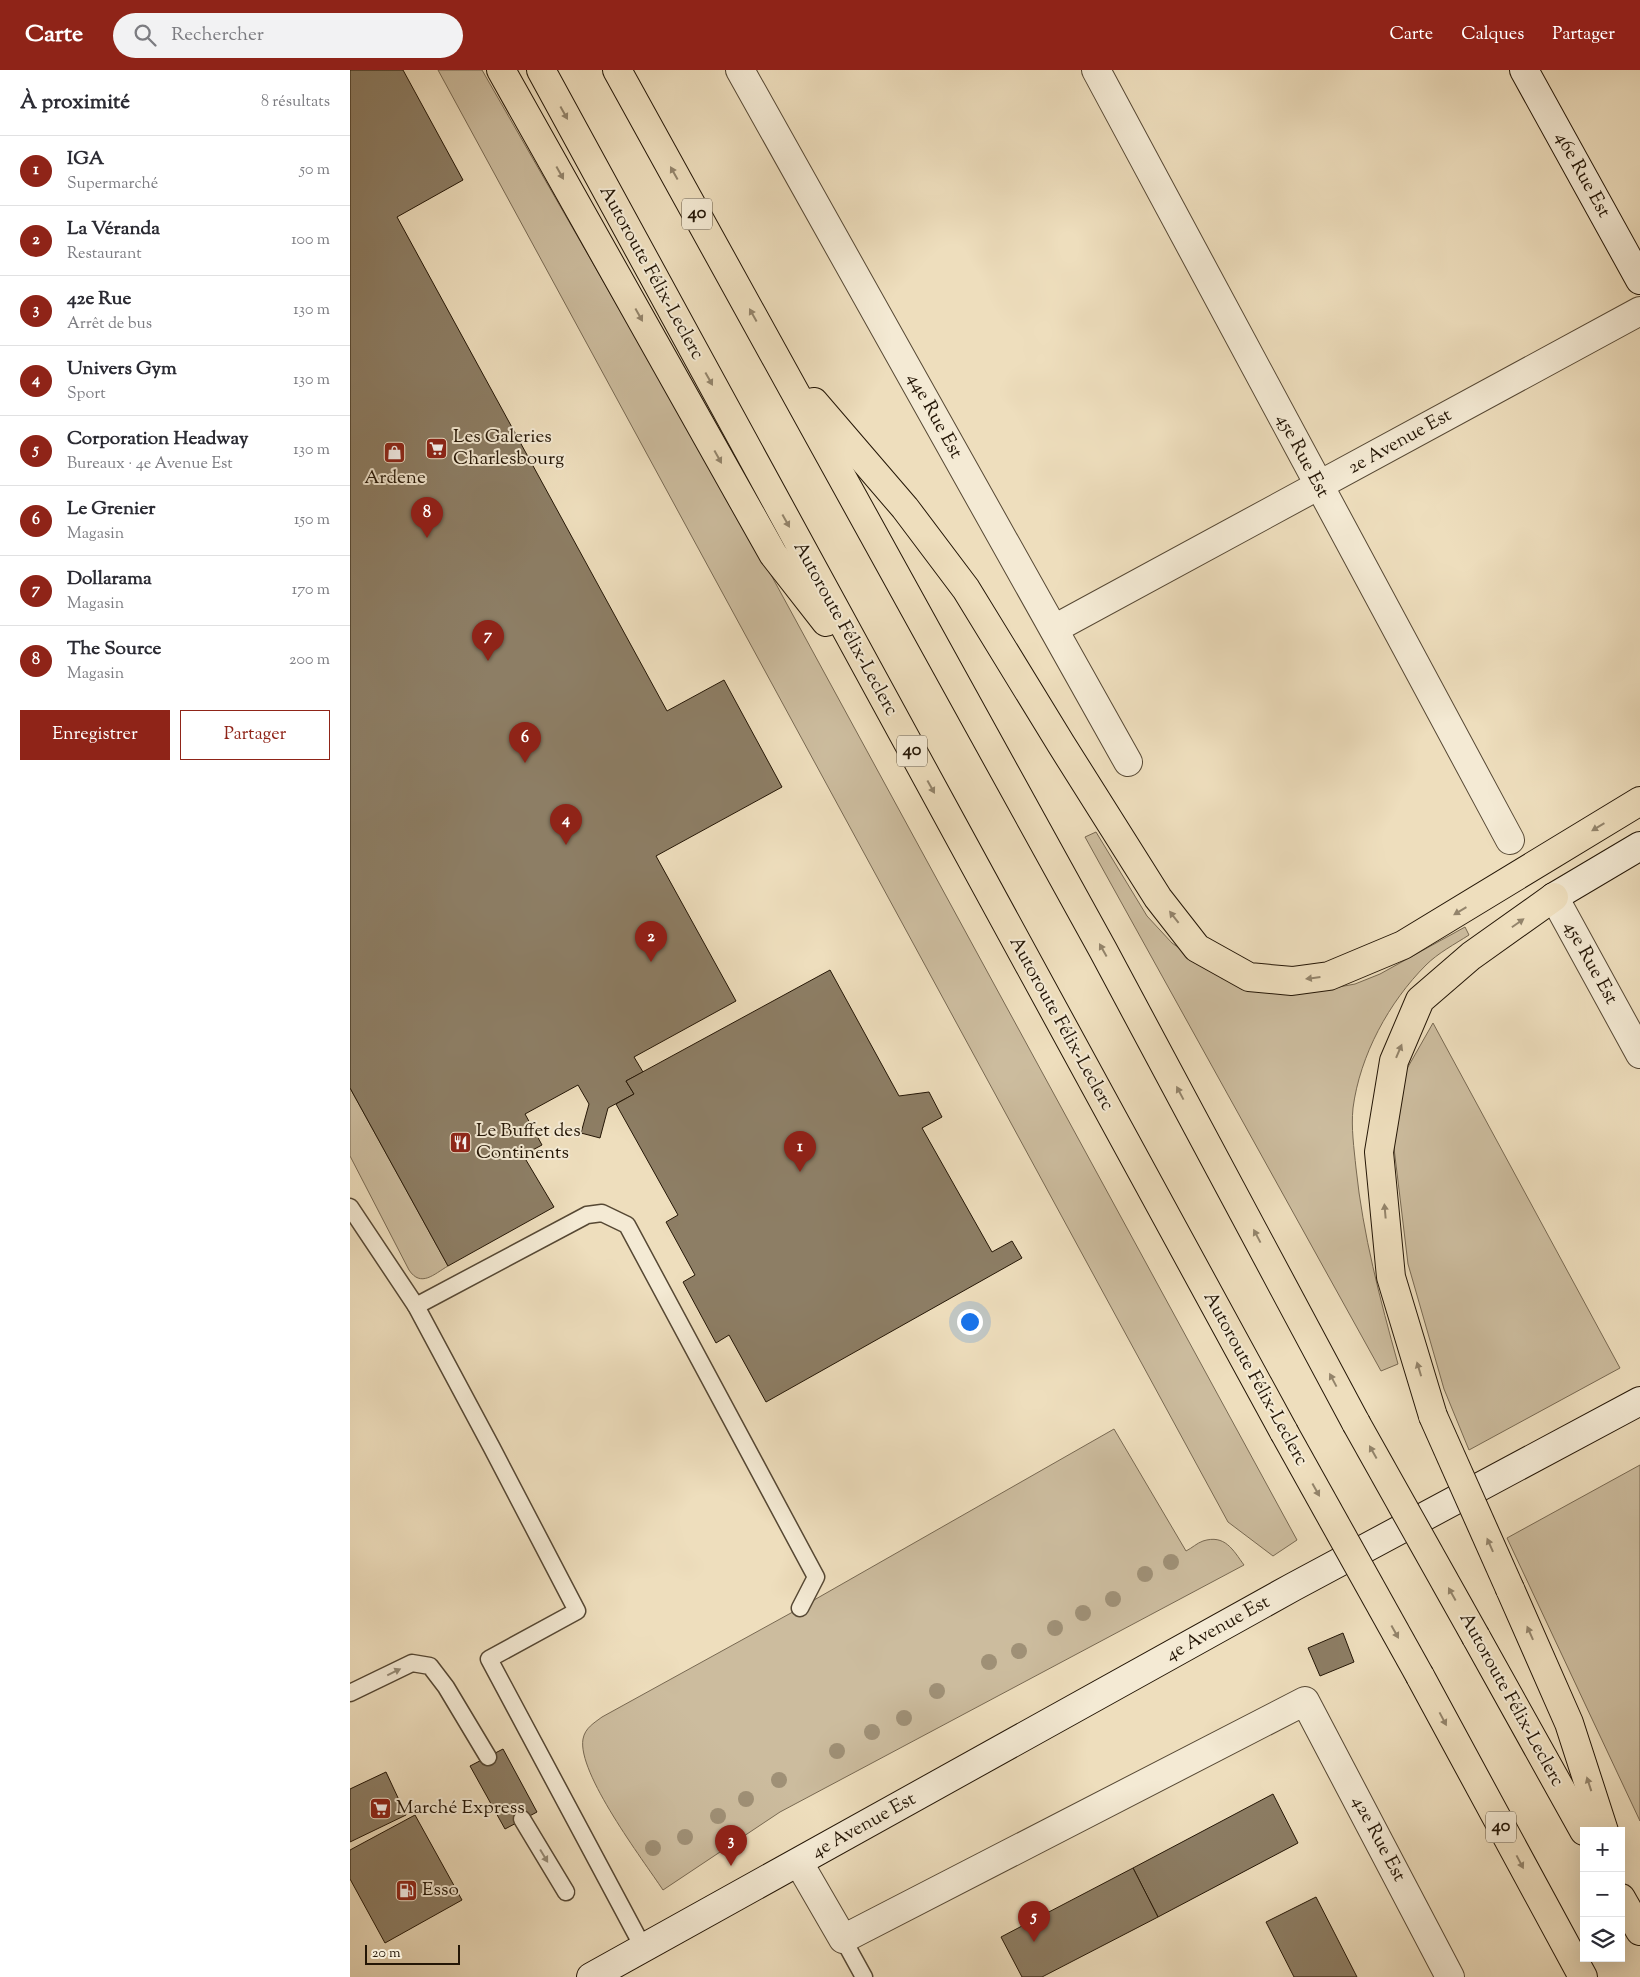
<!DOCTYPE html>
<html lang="fr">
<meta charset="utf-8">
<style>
:root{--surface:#fff;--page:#f2f2f3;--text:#2b2b33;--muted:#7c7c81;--line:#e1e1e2;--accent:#8f2418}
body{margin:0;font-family:"Sorts Mill Goudy",serif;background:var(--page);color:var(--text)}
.controls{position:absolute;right:15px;bottom:15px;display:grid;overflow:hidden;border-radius:0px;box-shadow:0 5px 20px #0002}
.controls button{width:45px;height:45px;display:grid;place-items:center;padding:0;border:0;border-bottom:1px solid var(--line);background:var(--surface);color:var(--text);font:25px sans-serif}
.scale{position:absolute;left:15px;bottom:12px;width:95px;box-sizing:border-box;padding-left:5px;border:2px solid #241606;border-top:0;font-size:14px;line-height:18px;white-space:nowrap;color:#241606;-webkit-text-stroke:4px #f4ead4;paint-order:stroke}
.you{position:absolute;left:619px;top:1251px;width:18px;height:18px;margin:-12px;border:4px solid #fff;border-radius:50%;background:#1a73e8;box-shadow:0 0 0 8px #1a73e833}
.badge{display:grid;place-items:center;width:32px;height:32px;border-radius:50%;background:var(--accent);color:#fff;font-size:16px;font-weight:700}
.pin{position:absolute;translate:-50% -41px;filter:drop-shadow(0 1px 2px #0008)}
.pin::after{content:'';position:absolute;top:26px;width:18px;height:15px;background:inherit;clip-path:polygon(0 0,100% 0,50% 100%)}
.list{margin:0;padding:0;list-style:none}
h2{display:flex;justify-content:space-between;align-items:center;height:65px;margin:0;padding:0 20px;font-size:21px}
h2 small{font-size:16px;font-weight:400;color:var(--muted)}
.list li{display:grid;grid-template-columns:32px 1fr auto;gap:15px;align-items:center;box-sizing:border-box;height:70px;padding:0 20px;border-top:1px solid var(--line)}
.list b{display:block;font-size:19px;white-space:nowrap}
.list p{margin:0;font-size:16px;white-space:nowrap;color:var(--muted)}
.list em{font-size:16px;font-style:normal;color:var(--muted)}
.actions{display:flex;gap:10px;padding:15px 20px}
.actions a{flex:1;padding:11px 0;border:1px solid var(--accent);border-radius:0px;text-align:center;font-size:18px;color:var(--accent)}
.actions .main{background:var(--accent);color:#fff}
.icon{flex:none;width:28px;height:28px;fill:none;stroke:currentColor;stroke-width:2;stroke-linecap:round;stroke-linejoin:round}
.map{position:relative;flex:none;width:1290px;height:1907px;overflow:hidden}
header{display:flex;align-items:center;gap:30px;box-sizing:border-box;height:70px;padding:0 25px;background:var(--accent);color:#fff}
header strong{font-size:24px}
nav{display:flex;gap:28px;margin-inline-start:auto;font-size:18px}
.search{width:350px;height:45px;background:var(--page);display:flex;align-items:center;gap:12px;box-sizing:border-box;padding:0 18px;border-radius:28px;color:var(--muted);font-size:19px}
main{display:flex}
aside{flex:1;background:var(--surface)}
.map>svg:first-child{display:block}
</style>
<header>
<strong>Carte</strong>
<div class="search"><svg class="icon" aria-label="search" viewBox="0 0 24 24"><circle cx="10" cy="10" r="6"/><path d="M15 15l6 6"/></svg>Rechercher</div>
<nav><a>Carte</a><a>Calques</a><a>Partager</a></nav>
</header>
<main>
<aside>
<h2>À proximité<small>8 résultats</small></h2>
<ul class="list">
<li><span class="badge">1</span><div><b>IGA</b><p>Supermarché</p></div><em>50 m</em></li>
<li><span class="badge">2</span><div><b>La Véranda</b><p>Restaurant</p></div><em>100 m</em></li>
<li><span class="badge">3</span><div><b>42e Rue</b><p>Arrêt de bus</p></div><em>130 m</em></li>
<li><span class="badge">4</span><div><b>Univers Gym</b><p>Sport</p></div><em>130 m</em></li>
<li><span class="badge">5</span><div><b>Corporation Headway</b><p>Bureaux · 4e Avenue Est</p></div><em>130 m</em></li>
<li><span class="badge">6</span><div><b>Le Grenier</b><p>Magasin</p></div><em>150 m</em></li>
<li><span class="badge">7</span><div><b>Dollarama</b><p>Magasin</p></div><em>170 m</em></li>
<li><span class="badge">8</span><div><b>The Source</b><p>Magasin</p></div><em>200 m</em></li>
</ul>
<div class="actions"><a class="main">Enregistrer</a><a>Partager</a></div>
</aside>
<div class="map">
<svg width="1290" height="1907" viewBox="0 0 1290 1907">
<rect width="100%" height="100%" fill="#eedebd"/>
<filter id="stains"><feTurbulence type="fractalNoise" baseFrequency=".004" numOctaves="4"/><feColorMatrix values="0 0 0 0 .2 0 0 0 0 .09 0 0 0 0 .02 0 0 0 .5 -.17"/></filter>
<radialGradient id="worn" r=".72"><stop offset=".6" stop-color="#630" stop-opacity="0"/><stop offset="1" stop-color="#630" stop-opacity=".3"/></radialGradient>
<g fill="#ccbc9e" stroke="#786952">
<polygon points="88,0 132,0 408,481 947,1470 923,1486 878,1452"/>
<path d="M 746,762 L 797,846 L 822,873 L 858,898 L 978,919 L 1005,914 L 1030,904 L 1115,857 L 1119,865 C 1105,874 1088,883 1076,895 C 1039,932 1010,985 1003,1038 C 1001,1058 1004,1078 1006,1098 C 1013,1165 1030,1229 1048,1294 L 1031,1301 L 735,767 Z"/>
<polygon points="1083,953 1270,1298 1119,1380 1094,1319 1058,1194 1044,1078 1050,1011"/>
<path d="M 0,1018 L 98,1196 C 84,1204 71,1218 59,1200 L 0,1086 Z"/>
<path d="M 764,1359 L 836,1481 C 842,1478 847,1473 853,1471 C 875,1464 883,1480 894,1495 L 430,1742 L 313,1820 C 293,1790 227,1703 233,1669 C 235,1658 244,1653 252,1647 L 450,1538 Z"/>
<polygon points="1290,1395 1290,1751 1157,1468"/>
</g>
<g fill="#8d7e65" stroke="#241606">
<polygon points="0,0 53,0 113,110 47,147 317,641 374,610 432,717 306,786 386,931 284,987 293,1002 276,1011 284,1024 258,1038 250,1068 231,1063 239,1034 228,1015 175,1044 192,1075 173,1085 204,1137 98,1196 0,1018"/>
<polygon points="480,900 549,1026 579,1022 592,1047 572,1058 642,1182 662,1171 672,1188 416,1332 379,1265 366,1273 333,1212 345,1205 316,1152 328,1145 266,1034 284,1024 276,1011"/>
<polygon points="993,1563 1004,1592 970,1606 958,1578"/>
<polygon points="153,1679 187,1742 155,1759 120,1696"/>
<polygon points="36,1702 56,1745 0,1772 0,1719"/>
<polygon points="923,1724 948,1773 808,1847 783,1798"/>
<polygon points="65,1745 112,1830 35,1873 0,1809 0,1780"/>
<polygon points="783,1798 808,1847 692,1907 672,1907 651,1867"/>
<polygon points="966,1827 1007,1907 944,1907 916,1852"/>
</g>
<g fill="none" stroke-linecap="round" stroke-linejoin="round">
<defs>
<g id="lane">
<polyline points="0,1137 66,1236 142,1378 227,1541 139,1589 294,1879"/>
<polyline points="66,1236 237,1145 252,1143 277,1155 466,1507 450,1538"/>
<polyline points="0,1623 62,1593 80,1596 96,1617 138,1687"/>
<polyline points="172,1749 216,1822"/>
<polyline points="493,1869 514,1907"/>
</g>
<g id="street">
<polyline points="390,0 778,692"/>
<polyline points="746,0 1160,770"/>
<polyline points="704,559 1290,241"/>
<polyline points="1204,827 1290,984"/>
<polyline points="449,1793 493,1869 955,1631 1100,1907"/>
</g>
<g id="secondary">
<polyline points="1174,0 1290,210"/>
<polyline points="1204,827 1290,776"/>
<polyline points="241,1907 943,1517 1290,1331"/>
</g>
<g id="highway">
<polyline points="151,0 423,484 476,552"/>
<polyline points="191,0 934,1362"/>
<polyline points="267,0 753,880 1006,1353"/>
<polyline points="464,332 555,438 616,519 711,674 808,828 847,878 899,907 942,911 979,906 1053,875 1290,731"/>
<polyline points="1083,1346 1041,1207 1029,1082 1044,991 1070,930 1121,886 1204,827"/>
<polyline points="1160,1519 1219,1653 1254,1761"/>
<polyline points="1126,1567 1234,1761"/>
<polyline points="1070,1606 1233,1907"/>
<polyline points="1271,1828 1290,1861"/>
</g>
</defs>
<use href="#lane" stroke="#564834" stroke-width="19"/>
<use href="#street" stroke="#564834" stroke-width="30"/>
<use href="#secondary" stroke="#241606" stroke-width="30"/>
<use href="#highway" stroke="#241606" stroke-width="30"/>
<use href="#lane" stroke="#f4ead4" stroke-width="16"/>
<use href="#street" stroke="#f4ead4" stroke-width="28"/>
<use href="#secondary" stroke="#f4ead4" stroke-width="28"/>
<use href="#highway" stroke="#eedebd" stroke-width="28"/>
<defs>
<g id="highway-bridge">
<polyline points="1083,1346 1160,1519"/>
<polyline points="1006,1353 1126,1567"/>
<polyline points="934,1362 1070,1606"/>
</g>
</defs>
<use href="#highway-bridge" stroke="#241606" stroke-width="30" stroke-linecap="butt"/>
<use href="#highway-bridge" stroke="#eedebd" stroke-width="28"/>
</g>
<g fill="#9f9076">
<circle cx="821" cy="1492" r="8"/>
<circle cx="795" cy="1504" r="8"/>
<circle cx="763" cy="1529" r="8"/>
<circle cx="733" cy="1543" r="8"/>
<circle cx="705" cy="1558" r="8"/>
<circle cx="669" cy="1581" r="8"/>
<circle cx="639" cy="1592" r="8"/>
<circle cx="587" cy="1621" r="8"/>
<circle cx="554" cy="1648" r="8"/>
<circle cx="522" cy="1662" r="8"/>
<circle cx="487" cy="1681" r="8"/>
<circle cx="429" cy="1710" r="8"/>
<circle cx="396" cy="1729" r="8"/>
<circle cx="368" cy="1746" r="8"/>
<circle cx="335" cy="1767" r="8"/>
<circle cx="303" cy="1778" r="8"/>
</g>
<defs><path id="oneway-solid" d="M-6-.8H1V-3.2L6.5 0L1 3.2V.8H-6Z" transform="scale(1.25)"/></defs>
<g fill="#93846b">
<use href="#oneway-solid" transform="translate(214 43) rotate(61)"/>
<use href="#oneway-solid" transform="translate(210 103) rotate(61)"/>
<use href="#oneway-solid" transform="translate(324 103) rotate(-119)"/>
<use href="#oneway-solid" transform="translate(289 245) rotate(61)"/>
<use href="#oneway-solid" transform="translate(403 245) rotate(-119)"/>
<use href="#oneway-solid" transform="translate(359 309) rotate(61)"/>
<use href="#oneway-solid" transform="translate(368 387) rotate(61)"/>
<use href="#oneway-solid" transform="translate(436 451) rotate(61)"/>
<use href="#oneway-solid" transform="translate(581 717) rotate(61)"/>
<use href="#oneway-solid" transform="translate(1248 757) rotate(149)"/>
<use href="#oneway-solid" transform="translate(1110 841) rotate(149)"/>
<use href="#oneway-solid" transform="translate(824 847) rotate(-128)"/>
<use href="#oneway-solid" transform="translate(1168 853) rotate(-35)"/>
<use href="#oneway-solid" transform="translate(753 880) rotate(-119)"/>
<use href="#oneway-solid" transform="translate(963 908) rotate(173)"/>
<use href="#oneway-solid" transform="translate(1049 981) rotate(-67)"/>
<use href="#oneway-solid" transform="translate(830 1023) rotate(-118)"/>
<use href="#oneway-solid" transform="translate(1035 1141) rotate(-95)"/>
<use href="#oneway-solid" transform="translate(907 1166) rotate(-118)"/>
<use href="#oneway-solid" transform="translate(1069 1299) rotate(-107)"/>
<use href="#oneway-solid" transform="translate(983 1310) rotate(-118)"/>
<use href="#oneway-solid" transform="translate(1023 1382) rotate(-119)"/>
<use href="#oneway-solid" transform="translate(966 1420) rotate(61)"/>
<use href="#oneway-solid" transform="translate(1140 1475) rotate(-114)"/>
<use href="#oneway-solid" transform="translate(1102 1524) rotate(-119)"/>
<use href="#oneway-solid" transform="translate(1045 1562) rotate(61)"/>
<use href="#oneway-solid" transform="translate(1180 1563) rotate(-114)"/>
<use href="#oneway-solid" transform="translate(1093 1649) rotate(62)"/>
<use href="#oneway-solid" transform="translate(1239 1714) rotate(-108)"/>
<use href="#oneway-solid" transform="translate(1170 1792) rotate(62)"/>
</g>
<g fill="#968b77">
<use href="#oneway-solid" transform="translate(44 1602) rotate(-26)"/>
<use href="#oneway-solid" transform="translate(194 1786) rotate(59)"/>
</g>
<defs>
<symbol id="supermarket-square" viewBox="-11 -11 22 22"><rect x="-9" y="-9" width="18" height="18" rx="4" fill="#8f2418" stroke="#f4ead4"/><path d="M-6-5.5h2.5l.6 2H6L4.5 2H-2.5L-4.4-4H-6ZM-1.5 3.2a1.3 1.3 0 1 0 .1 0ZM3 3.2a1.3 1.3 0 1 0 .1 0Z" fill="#fff"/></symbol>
<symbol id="shop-square" viewBox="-11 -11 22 22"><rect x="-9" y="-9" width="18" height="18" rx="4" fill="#8f2418" stroke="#f4ead4"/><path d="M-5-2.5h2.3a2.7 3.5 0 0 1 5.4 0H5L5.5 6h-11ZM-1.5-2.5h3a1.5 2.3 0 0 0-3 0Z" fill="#fff"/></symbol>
<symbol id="restaurant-square" viewBox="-11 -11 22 22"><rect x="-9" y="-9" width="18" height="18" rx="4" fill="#8f2418" stroke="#f4ead4"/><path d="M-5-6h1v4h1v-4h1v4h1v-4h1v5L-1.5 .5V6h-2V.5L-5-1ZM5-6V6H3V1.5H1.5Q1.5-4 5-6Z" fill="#fff"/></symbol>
<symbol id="fuel-square" viewBox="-11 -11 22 22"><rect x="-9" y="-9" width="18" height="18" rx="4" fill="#8f2418" stroke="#f4ead4"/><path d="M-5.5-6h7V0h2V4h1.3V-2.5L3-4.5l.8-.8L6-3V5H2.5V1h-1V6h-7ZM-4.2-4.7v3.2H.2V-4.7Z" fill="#fff"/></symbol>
</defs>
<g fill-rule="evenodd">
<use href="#supermarket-square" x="74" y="366" width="25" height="25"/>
<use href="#shop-square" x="32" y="370" width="25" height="25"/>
<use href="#restaurant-square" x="98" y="1060" width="25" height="25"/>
<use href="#supermarket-square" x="18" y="1726" width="25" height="25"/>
<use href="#fuel-square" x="44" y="1808" width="25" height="25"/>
</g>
<g text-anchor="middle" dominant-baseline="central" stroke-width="4" stroke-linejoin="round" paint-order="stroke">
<g fill="#f4ead4" stroke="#625644" stroke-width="1">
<rect x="332" y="128.5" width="30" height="31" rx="4"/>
<rect x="547" y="665.5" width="30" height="31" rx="4"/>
<rect x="1136" y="1741.5" width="30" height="31" rx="4"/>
</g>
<g font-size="18" font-weight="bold" fill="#241606">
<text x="347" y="144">40</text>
<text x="562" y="681">40</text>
<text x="1151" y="1757">40</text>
</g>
<g font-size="19" fill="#241606" stroke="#f4ead4">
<text transform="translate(1232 105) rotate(61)">46e Rue Est</text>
<text transform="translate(301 203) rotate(61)">Autoroute Félix-Leclerc</text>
<text transform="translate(584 346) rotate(61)">44e Rue Est</text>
<text transform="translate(1050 372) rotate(-29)">2e Avenue Est</text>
<text transform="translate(952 386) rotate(62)">45e Rue Est</text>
<text transform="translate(495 559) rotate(61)">Autoroute Félix-Leclerc</text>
<text transform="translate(1240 893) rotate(61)">45e Rue Est</text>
<text transform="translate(711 954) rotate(61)">Autoroute Félix-Leclerc</text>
<text transform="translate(905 1309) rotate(61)">Autoroute Félix-Leclerc</text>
<text transform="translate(868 1559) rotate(-29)">4e Avenue Est</text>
<text transform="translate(1161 1630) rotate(61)">Autoroute Félix-Leclerc</text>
<text transform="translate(514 1756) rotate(-29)">4e Avenue Est</text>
<text transform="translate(1028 1769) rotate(62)">42e Rue Est</text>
</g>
<g font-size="19" fill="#241606" stroke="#f4ead4" text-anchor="start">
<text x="103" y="367">Les Galeries<tspan x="103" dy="22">Charlesbourg</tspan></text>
<text x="45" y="408" text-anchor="middle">Ardene</text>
<text x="126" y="1061">Le Buffet des<tspan x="126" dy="22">Continents</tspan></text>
<text x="46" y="1738">Marché Express</text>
<text x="72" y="1820">Esso</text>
</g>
</g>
<rect width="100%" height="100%" filter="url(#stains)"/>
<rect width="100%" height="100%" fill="url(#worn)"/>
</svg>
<div class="controls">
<button>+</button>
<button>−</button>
<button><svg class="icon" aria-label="layers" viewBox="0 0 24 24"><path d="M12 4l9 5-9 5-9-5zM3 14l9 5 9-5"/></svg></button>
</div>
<div class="scale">20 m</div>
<div class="you"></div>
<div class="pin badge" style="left:450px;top:1102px">1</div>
<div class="pin badge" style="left:301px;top:892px">2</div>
<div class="pin badge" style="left:381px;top:1796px">3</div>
<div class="pin badge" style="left:216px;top:775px">4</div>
<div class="pin badge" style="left:684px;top:1872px">5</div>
<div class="pin badge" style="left:175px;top:693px">6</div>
<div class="pin badge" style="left:138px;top:591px">7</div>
<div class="pin badge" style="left:77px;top:468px">8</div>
</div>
</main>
